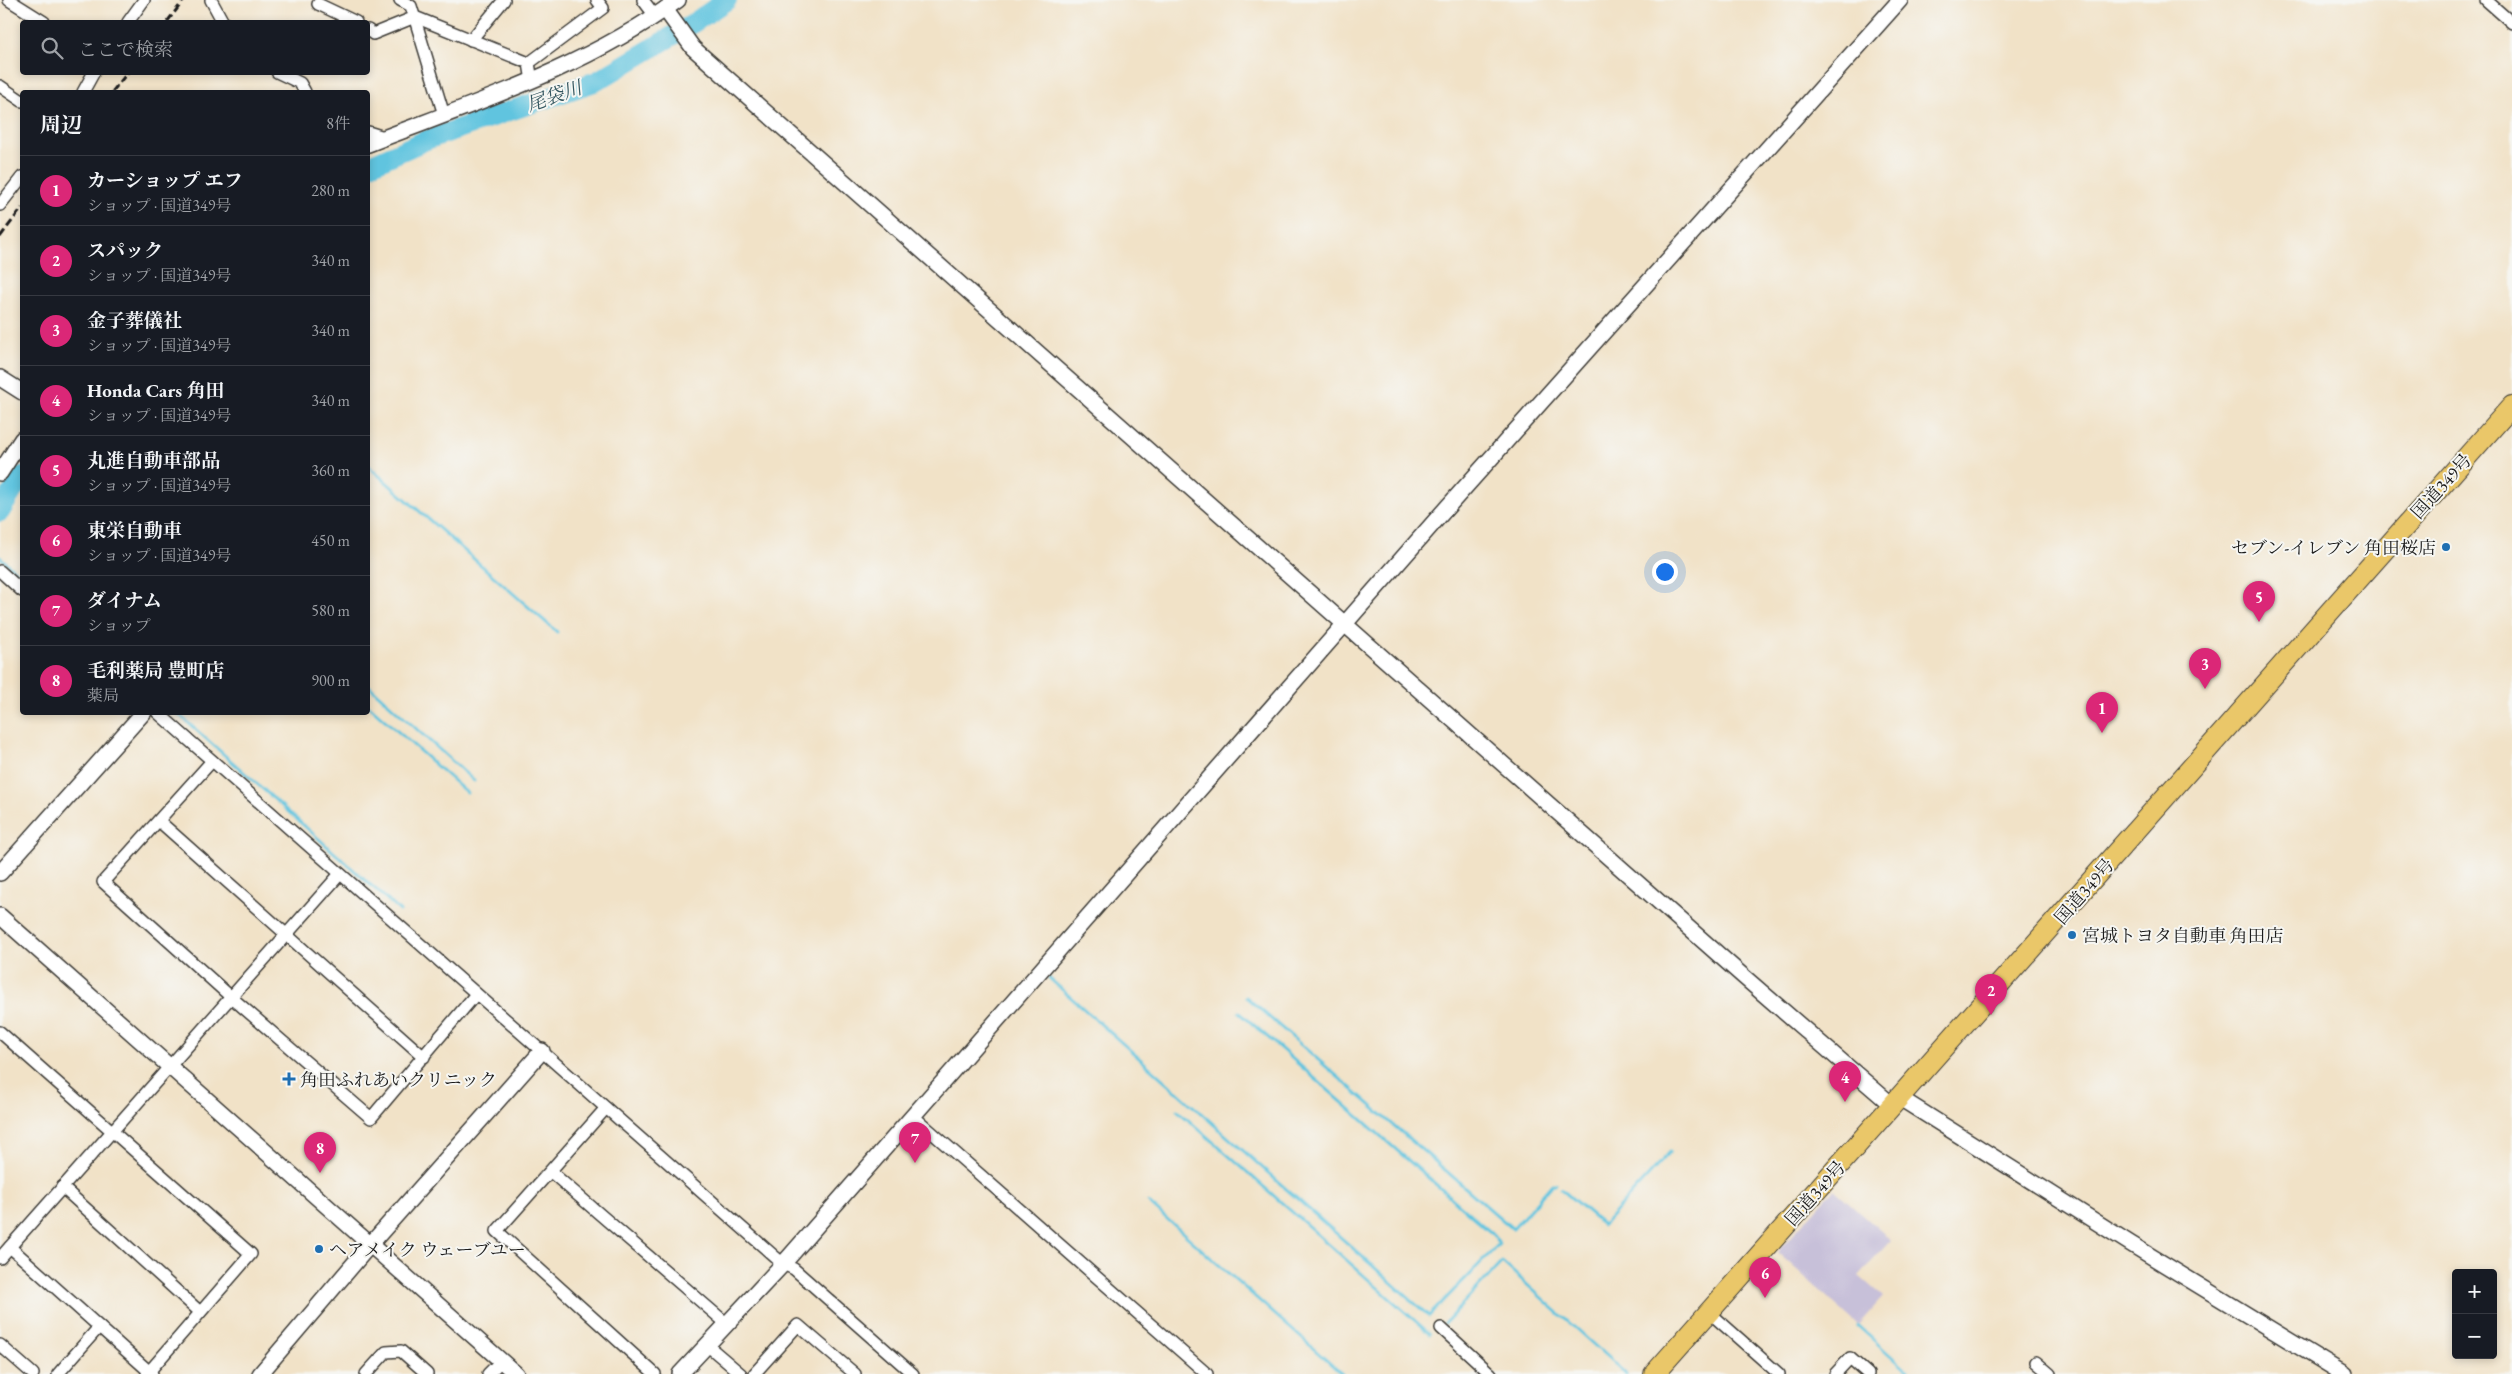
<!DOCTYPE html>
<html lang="ja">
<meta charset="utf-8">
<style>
:root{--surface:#171b24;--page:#20242c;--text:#f1f3f6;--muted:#9ea1a6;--line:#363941;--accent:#db2777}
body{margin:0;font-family:"EB Garamond","Noto Serif JP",serif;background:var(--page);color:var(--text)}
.controls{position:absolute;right:15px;bottom:15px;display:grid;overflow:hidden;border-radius:5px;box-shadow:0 2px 8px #0003}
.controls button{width:45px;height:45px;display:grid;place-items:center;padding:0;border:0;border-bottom:1px solid var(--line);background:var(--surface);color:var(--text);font:25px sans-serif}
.you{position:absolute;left:1664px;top:571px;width:18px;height:18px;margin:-12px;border:4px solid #fff;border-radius:50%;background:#1a73e8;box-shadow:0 0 0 8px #1a73e833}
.badge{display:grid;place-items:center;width:32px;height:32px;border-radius:50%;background:var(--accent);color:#fff;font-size:16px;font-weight:700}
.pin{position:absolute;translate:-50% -41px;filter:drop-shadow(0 1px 2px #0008)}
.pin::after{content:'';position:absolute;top:26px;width:18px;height:15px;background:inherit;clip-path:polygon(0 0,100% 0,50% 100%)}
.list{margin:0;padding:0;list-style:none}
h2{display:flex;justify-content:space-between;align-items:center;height:65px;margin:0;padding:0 20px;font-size:21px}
h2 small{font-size:16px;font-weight:400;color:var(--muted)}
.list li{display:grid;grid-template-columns:32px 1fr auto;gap:15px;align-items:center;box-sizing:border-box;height:70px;padding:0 20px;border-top:1px solid var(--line)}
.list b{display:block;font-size:19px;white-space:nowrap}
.list p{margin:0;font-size:16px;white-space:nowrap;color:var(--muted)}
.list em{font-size:16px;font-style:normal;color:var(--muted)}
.icon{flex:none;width:28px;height:28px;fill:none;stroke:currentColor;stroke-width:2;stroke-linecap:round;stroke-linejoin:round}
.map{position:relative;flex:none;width:2512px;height:1374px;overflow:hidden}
.search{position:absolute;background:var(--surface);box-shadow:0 2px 8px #0003;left:20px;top:20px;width:350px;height:55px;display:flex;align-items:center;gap:12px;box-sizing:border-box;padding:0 18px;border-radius:5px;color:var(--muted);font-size:19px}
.panel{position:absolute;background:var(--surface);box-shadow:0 2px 8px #0003;left:20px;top:90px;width:350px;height:625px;border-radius:5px}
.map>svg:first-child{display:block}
</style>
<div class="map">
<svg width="2512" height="1374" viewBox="0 0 2512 1374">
<rect width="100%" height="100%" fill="#f6f6f2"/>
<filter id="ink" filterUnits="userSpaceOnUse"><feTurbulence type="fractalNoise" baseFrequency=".02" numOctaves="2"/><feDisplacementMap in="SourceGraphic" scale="10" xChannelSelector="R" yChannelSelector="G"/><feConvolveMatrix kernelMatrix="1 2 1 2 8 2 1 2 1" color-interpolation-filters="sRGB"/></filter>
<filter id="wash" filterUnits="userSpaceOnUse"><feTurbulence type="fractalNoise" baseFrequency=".0096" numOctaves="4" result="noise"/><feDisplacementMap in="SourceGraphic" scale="20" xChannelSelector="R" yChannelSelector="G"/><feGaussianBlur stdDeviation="1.12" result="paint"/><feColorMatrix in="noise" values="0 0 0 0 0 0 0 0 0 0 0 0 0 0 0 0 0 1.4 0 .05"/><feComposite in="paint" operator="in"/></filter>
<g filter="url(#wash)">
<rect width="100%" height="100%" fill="#f1e2c7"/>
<polygon fill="#c7c0d9" points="1834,1189 1891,1240 1859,1276 1883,1297 1858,1325 1777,1252"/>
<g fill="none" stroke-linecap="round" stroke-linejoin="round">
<g stroke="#61c4df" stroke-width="3">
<polyline points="368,466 557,632"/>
<polyline points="0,557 22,577"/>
<polyline points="368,685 474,781"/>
<polyline points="368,705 467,793"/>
<polyline points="176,712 400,911"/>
<polyline points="1049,978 1429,1316 1499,1244 1496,1237 1239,1012"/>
<polyline points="1246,997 1513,1229 1552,1184 1556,1184"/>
<polyline points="1177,1110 1430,1334"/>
<polyline points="1561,1189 1603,1225 1670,1152"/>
<polyline points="1148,1202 1342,1374"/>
<polyline points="1445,1323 1502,1262 1626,1374"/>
<polyline points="1858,1326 1911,1374"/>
</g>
<g stroke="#61c4df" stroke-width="20">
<polyline points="368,166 426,140 597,81 689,26 727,0"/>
<polyline points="0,512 22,476"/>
</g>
</g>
</g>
<g filter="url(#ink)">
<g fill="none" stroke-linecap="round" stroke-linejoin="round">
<defs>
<g id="minor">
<polyline points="9,0 44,22"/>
<polyline points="211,0 223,22"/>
<polyline points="400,0 411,6 444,115"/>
<polyline points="643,0 655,16"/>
<polyline points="2486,0 2512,23"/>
<polyline points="318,4 356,22"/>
<polyline points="128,22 144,0"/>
<polyline points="368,30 373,34 415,17 529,63 532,81"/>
<polyline points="471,40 504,0"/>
<polyline points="529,63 603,8 597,0"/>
<polyline points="277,72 300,83 305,92"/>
<polyline points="0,86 22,101"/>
<polyline points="83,92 94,72"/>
<polyline points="368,132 384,137"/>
<polyline points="0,205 22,177"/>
<polyline points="0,571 22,591"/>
<polyline points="157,712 783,1264 794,1269 913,1374"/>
<polyline points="212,761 103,882 231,997 371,1118 476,994"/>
<polyline points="159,821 424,1057"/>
<polyline points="0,1032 251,1254 147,1374"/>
<polyline points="606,1108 497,1231 655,1374"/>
<polyline points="912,1115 1207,1374"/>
<polyline points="551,1172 727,1324"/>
<polyline points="62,1187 200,1312"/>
<polyline points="10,1247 152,1374"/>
<polyline points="0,1258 340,874"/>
<polyline points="1709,1312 1779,1374"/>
<polyline points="1441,1328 1491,1374"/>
<polyline points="0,1345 33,1374"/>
<polyline points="707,1345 741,1374"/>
<polyline points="2036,1362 2050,1374"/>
<polyline points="58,1374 99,1327"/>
<polyline points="366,1374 386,1352 401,1351 427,1374"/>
<polyline points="488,1374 501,1361"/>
<polyline points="754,1374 798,1325 855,1374"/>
<polyline points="1835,1374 1850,1358 1868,1374"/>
</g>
<g id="tertiary">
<polyline points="665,9 693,48 1744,977 1893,1106"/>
<path d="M 368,144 C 474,103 585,68 678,0"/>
<polyline points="0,378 22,392"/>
<polyline points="0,473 22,439"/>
<polyline points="0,873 144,712"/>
<polyline points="0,916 516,1374"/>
<polyline points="1900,1098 2131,1244 2344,1374"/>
<polyline points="260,1374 369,1246 542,1051"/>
<polyline points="680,1374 783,1264 1443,512 1900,0"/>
</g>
<polyline id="trunk" points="1654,1374 2512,406"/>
</defs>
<use href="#minor" stroke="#3c3a36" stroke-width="14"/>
<use href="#tertiary" stroke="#3c3a36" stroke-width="18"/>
<use href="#trunk" stroke="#3c3a36" stroke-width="22"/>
<use href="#minor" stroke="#fff" stroke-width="11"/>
<use href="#tertiary" stroke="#fff" stroke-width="15"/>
<use href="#trunk" stroke="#eac769" stroke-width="20"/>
<g stroke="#1c1c1c" stroke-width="3" stroke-dasharray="8 4" stroke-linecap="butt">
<polyline points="167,22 184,0"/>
<polyline points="112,92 128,72"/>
<polyline points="0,237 22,208"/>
</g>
</g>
</g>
<g fill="#1f6fb2" stroke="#f6f6f2" stroke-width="2">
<circle cx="2446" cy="547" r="5"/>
<circle cx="2072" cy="935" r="5"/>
<path d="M286.5 1071.5h5v5h5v5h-5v5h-5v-5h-5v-5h5z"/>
<circle cx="319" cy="1249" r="5"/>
</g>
<g text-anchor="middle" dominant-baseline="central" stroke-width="4" stroke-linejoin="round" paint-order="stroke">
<g font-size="18" fill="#1c1c1c" stroke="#f6f6f2">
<text transform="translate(2441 486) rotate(-48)">国道349号</text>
<text transform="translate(2084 891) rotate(-49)">国道349号</text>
<text transform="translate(1815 1193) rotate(-48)">国道349号</text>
</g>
<g font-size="18" fill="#1c1c1c" stroke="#f6f6f2" text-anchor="start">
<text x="2436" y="547" text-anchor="end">セブン-イレブン 角田桜店</text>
<text x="2082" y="935">宮城トヨタ自動車 角田店</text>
<text x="300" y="1079">角田ふれあいクリニック</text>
<text x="329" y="1249">ヘアメイク ウェーブユー</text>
</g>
<g font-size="19" font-style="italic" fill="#345760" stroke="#f6f6f2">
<text transform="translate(554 96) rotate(-19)">尾袋川</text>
</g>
</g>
</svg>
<div class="controls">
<button>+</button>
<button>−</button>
</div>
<div class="you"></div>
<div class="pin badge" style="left:2102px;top:733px">1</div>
<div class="pin badge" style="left:1991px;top:1015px">2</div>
<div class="pin badge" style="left:2205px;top:689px">3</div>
<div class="pin badge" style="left:1845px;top:1102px">4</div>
<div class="pin badge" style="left:2259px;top:622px">5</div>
<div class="pin badge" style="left:1765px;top:1298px">6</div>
<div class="pin badge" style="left:915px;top:1163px">7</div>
<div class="pin badge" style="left:320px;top:1173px">8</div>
<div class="search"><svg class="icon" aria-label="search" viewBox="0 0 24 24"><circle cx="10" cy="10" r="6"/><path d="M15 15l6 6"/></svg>ここで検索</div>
<section class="panel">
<h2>周辺<small>8件</small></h2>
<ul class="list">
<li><span class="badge">1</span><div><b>カーショップ エフ</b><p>ショップ · 国道349号</p></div><em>280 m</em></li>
<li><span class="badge">2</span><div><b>スパック</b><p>ショップ · 国道349号</p></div><em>340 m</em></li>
<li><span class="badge">3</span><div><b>金子葬儀社</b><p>ショップ · 国道349号</p></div><em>340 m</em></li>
<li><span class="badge">4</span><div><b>Honda Cars 角田</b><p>ショップ · 国道349号</p></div><em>340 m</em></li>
<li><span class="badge">5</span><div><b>丸進自動車部品</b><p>ショップ · 国道349号</p></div><em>360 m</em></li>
<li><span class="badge">6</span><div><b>東栄自動車</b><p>ショップ · 国道349号</p></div><em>450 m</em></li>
<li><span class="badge">7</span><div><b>ダイナム</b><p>ショップ</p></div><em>580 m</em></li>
<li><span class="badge">8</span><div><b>毛利薬局 豊町店</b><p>薬局</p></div><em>900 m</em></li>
</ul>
</section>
</div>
